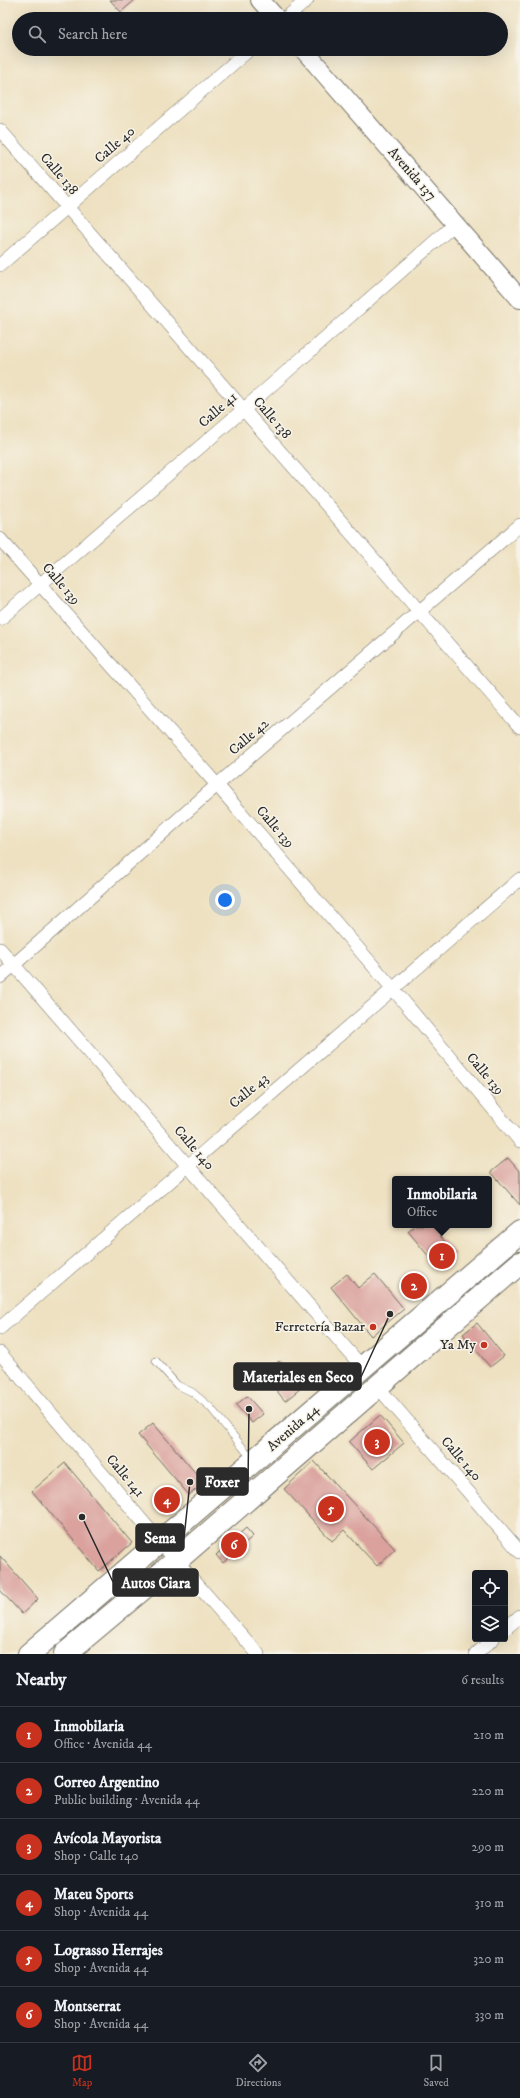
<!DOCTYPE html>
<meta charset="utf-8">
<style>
:root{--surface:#171b24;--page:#242831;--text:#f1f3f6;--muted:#9ea1a6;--line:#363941;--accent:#c8321e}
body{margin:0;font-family:"IM FELL DW Pica",serif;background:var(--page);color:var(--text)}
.controls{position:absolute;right:12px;bottom:12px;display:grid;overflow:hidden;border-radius:4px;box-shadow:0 4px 16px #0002}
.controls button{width:36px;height:36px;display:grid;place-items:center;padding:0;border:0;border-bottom:1px solid var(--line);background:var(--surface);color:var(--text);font:20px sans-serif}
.you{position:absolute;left:225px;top:900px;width:14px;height:14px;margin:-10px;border:3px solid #fff;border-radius:50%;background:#1a73e8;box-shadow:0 0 0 6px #1a73e833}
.badge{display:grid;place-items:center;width:26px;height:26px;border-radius:50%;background:var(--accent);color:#fff;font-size:13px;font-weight:700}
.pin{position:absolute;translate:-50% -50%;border:2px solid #fff;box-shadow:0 1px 4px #0006}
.popup{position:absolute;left:392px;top:1176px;width:100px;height:52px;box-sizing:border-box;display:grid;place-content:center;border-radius:4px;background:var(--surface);filter:drop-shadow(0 1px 3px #0005);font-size:13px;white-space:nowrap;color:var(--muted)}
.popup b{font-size:15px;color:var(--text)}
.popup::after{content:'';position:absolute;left:50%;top:100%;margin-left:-8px;border:8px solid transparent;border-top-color:var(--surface)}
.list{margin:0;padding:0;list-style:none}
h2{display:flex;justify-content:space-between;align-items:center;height:52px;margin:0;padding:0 16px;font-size:17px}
h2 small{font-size:13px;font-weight:400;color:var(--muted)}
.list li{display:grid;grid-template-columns:26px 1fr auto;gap:12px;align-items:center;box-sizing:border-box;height:56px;padding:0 16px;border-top:1px solid var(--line)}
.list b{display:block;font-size:15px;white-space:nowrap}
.list p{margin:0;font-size:13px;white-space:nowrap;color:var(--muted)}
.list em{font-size:13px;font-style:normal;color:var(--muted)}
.icon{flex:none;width:22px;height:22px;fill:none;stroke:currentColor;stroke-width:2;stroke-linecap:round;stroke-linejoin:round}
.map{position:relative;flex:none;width:520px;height:1654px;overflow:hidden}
.search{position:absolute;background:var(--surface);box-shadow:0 4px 16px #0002;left:12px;right:12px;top:12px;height:44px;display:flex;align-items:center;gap:10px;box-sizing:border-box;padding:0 14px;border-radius:22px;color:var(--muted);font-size:15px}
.sheet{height:388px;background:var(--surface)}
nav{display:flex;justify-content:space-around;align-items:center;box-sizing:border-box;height:56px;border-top:1px solid var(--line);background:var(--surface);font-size:11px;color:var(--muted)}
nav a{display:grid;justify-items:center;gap:2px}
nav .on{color:var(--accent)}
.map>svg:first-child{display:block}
</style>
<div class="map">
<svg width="520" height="1654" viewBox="0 0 520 1654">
<rect width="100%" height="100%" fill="#f7f3e8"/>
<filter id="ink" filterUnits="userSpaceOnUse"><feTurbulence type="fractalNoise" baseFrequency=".025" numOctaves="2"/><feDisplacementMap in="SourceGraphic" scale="8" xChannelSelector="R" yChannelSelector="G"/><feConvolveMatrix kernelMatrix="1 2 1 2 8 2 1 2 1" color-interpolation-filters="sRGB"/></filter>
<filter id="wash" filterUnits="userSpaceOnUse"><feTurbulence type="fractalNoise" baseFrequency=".012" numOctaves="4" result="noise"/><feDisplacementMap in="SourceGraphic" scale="16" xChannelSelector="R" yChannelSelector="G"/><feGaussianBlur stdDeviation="0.9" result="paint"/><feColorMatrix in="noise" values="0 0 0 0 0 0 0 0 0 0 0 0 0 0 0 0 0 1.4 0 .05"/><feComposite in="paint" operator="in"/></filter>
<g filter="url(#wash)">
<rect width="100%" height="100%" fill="#eee1c1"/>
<g id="blocks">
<g fill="#daa19d">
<polygon points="110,0 135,0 121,12"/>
<polygon points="508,1158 520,1172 520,1205 491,1172"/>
<polygon points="415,1225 431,1225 455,1254 438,1268 408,1231"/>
<polygon points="347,1274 358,1288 375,1274 404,1309 371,1336 331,1287"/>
<polygon points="477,1323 504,1356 490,1367 463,1334"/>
<polygon points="279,1361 301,1388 285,1401 263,1374"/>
<polygon points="247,1396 263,1414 252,1423 236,1405"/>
<polygon points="380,1415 404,1443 373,1469 349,1442"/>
<polygon points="153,1423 204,1483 189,1495 138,1435"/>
<polygon points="314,1461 395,1549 377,1566 344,1530 332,1541 284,1489"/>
<polygon points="65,1463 132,1543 99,1571 32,1491"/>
<polygon points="246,1528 253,1536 223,1563 216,1555"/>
<polygon points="0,1556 38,1599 22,1614 0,1590"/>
</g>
</g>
</g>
<g filter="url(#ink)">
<use href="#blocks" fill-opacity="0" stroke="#6f6b60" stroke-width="1"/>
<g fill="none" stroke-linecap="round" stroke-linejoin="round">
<defs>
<polyline id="lane" points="156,1361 177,1385 192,1392 210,1407 253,1460"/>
<g id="street">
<polyline points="285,19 307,0"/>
<polyline points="0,130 520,727"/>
<polyline points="0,265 250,49"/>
<polyline points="0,539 217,785 394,990 520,1141"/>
<polyline points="0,619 243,410 456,223"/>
<polyline points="0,949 363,1368"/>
<polyline points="0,977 217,785 520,525"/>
<polyline points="0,1328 520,879"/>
<polyline points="0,1353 160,1542 258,1654"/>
<polyline points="378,1387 520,1552"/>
<polyline points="505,1629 520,1616"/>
<polyline points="476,1654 493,1639"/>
</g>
<g id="secondary">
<polyline points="260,0 277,19"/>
<polyline points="303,49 520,299"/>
</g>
<g id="highway">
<polyline points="29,1654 520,1232"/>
<polyline points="65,1654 176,1561 520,1263"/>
</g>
</defs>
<use href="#lane" stroke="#6f6b60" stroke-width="8"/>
<use href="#street" stroke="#6f6b60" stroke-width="14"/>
<use href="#secondary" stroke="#6f6b60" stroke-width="20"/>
<use href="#highway" stroke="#6f6b60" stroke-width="24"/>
<use href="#lane" stroke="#fff" stroke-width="7"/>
<use href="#street" stroke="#fff" stroke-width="13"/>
<use href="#secondary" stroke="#fff" stroke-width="18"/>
<use href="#highway" stroke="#fff" stroke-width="22"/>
</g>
</g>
<g fill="#c8321e" stroke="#f7f3e8" stroke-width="1.5">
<circle cx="373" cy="1327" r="4"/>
<circle cx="484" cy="1345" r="4"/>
</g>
<g text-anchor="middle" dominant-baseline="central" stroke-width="3" stroke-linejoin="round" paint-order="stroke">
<g font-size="14" fill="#2b2b2b" stroke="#f7f3e8">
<text transform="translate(115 145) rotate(-41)">Calle 40</text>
<text transform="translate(59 174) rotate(49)">Calle 138</text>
<text transform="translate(412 174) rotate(49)">Avenida 137</text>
<text transform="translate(218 410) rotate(-41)">Calle 41</text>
<text transform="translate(272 418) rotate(49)">Calle 138</text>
<text transform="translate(61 584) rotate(49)">Calle 139</text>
<text transform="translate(249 737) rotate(-41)">Calle 42</text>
<text transform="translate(275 827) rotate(49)">Calle 139</text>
<text transform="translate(485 1074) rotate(50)">Calle 139</text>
<text transform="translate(249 1091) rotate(-40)">Calle 43</text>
<text transform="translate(194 1148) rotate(49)">Calle 140</text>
<text transform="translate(293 1428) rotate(-41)">Avenida 44</text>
<text transform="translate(461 1459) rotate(49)">Calle 140</text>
<text transform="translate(125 1476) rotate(50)">Calle 141</text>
</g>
<g font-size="14" fill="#2b2b2b" stroke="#f7f3e8" text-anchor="end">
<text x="365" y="1327">Ferretería Bazar</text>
<text x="476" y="1345">Ya My</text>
</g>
</g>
<path fill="none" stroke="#2b2b2b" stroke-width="1.5" d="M390 1314L361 1377M249 1409L248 1482M190 1482L184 1538M82 1517L113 1582"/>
<g fill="#2b2b2b" stroke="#f7f3e8" stroke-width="1.5">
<circle cx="390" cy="1314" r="4"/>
<circle cx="249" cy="1409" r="4"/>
<circle cx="190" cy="1482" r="4"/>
<circle cx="82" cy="1517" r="4"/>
</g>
<g fill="#2b2b2b" stroke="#2b2b2b" stroke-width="1.5">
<rect x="234" y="1363" width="127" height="27" rx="4"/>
<rect x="197" y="1468" width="51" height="27" rx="4"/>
<rect x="136" y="1524" width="48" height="27" rx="4"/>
<rect x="113" y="1569" width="85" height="27" rx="4"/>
</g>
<g font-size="15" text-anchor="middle" font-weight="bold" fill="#fff">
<text x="298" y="1382">Materiales en Seco</text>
<text x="222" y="1487">Foxer</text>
<text x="160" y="1543">Sema</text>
<text x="156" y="1588">Autos Ciara</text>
</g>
</svg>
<div class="controls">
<button><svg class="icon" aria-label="locate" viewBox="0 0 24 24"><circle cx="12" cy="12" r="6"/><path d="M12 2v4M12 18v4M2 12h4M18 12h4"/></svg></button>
<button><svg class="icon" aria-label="layers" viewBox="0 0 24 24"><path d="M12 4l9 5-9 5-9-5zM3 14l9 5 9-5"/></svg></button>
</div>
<div class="you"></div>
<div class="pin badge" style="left:442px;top:1256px">1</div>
<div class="popup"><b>Inmobilaria</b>Office</div>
<div class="pin badge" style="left:414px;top:1286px">2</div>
<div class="pin badge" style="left:377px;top:1442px">3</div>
<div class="pin badge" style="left:167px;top:1500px">4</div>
<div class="pin badge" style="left:331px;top:1509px">5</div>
<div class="pin badge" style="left:234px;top:1545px">6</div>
<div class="search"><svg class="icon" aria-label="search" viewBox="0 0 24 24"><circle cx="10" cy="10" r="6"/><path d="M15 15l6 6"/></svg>Search here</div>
</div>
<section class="sheet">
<h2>Nearby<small>6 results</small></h2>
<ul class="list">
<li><span class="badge">1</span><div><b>Inmobilaria</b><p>Office · Avenida 44</p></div><em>210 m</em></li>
<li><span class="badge">2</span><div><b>Correo Argentino</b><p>Public building · Avenida 44</p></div><em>220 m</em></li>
<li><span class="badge">3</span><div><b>Avícola Mayorista</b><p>Shop · Calle 140</p></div><em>290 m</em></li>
<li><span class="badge">4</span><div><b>Mateu Sports</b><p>Shop · Avenida 44</p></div><em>310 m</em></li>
<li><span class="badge">5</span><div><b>Lograsso Herrajes</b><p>Shop · Avenida 44</p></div><em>320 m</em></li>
<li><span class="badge">6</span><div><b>Montserrat</b><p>Shop · Avenida 44</p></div><em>330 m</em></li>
</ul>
</section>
<nav>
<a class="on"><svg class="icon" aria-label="map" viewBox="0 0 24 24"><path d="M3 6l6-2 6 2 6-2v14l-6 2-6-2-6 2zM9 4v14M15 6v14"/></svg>Map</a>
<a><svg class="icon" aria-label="directions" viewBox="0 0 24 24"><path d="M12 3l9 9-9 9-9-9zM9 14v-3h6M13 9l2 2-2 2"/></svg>Directions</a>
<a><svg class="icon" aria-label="saved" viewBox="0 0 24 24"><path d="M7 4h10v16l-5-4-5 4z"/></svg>Saved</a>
</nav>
